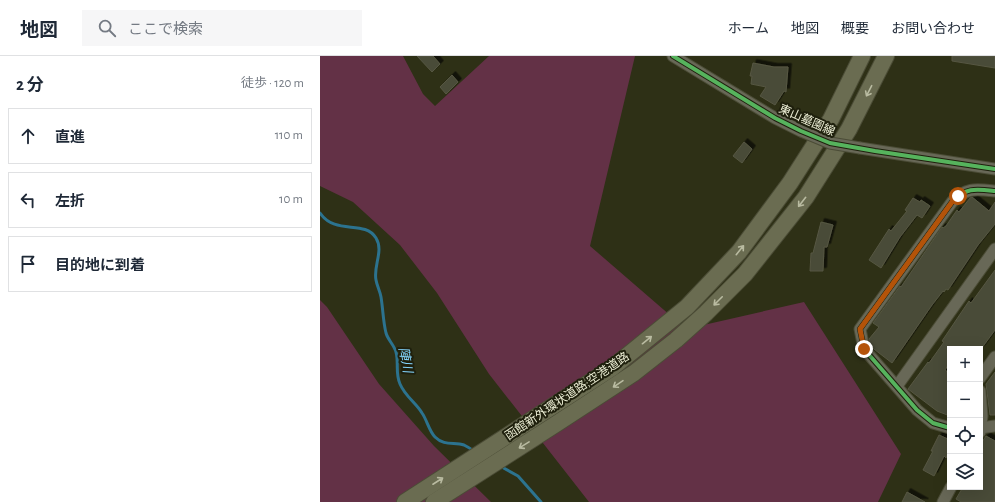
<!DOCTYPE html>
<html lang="ja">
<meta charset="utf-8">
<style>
:root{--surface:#fff;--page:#f6f6f7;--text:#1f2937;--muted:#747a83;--line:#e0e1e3}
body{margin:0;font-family:"Alegreya Sans","Noto Sans JP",sans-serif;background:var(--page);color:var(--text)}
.controls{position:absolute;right:12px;bottom:12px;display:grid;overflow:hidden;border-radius:0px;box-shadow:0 4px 16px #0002}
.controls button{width:36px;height:36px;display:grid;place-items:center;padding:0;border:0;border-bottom:1px solid var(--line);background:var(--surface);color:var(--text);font:20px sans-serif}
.stop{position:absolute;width:12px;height:12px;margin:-9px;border:3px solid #b45309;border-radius:50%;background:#fff}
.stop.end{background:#b45309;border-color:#fff;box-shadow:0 1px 4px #0008}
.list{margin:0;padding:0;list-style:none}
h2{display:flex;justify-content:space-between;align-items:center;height:52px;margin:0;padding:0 16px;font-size:17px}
h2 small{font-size:13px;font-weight:400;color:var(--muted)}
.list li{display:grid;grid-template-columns:26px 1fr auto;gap:12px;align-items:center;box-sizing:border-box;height:56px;margin:0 8px 8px;padding:0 8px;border:1px solid var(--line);border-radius:0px}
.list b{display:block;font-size:15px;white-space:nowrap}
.list em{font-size:13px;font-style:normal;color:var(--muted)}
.icon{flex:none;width:22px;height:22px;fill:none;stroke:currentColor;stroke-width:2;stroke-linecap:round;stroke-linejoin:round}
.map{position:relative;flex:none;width:675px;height:446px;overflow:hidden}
header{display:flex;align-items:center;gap:24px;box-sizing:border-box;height:56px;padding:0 20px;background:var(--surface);border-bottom:1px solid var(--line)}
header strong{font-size:19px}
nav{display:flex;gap:22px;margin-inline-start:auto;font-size:14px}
.search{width:280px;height:36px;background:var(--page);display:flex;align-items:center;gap:10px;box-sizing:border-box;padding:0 14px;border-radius:0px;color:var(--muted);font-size:15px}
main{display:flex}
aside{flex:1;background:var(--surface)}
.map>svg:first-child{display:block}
</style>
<header>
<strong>地図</strong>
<div class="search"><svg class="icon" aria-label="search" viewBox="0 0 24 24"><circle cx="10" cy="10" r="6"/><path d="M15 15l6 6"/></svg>ここで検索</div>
<nav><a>ホーム</a><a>地図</a><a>概要</a><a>お問い合わせ</a></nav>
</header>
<main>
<aside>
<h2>2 分<small>徒歩 · 120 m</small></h2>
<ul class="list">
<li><svg class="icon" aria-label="ahead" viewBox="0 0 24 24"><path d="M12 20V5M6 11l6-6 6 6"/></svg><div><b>直進</b></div><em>110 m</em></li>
<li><svg class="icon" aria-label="left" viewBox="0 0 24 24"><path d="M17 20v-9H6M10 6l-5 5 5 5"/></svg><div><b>左折</b></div><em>10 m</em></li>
<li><svg class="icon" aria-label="arrive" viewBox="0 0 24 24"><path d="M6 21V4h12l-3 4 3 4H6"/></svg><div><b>目的地に到着</b></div></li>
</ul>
</aside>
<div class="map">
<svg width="675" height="446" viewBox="0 0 675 446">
<defs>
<filter id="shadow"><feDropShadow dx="3.5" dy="-3.5" stdDeviation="0" flood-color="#0009"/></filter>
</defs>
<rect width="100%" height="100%" fill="#2e3016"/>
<g fill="#633146">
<polygon points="0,0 83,0 103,38 115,50 169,0 315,0 270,190 366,273 484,246 581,398 558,446 269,446 169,318 117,237 80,189 33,146 0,130"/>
<polygon points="0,244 7,251 59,328 114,390 171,446 0,446"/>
</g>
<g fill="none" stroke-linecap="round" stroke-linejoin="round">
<g stroke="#2c738f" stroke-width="3">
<path d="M 0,157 C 16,180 44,163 56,182 C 64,195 53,210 56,224 C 57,230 60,235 61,241 C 63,253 63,265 66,277 C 68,284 74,289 76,296 C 79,307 75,317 80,328 C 85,340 96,347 102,357 C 107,364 109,375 115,381 C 124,390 134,386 144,389 C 148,391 151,393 154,395"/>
<polyline points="180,410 198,420 221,446"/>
</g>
</g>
<g fill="#4a4b37" stroke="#565743" filter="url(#shadow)">
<polygon points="97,0 113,0 120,8 112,16"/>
<polygon points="632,0 675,0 675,12 632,5"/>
<polygon points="433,7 454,11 468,11 466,36 464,35 455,49 440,40 446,31 431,28 432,20 430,20"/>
<polygon points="132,19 138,26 126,38 120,31"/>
<polygon points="424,86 432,93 422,107 413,100"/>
<polygon points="652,141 669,155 675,146 675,168 658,189 628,234 626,233 624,236 623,235 612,249 572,307 550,290 549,283 559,271 553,267 580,230 581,231 583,228 622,171 623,172 626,170 637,154 639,156 650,142"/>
<polygon points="593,142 600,146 601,144 610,150 602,162 597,159 580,181 561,212 549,204 569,173 571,175 587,155 585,154"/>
<polygon points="501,166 513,169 507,191 504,191 503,215 490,215 491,197 493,197"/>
<polygon points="675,214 675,274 661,293 630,293 630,306 625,314 630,318 630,360 617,355 588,333 608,306 609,307 624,286 622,285 649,245 651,247"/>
<polygon points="675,316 675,359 670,359 666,328"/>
<polygon points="619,379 630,384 630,393 626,402 624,400 614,420 603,414 613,395 611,395"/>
<polygon points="666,380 675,385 675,446 641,446 636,443 643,431 660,431 660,399 663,393 660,392 660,389"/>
<polygon points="587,436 605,446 582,446"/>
</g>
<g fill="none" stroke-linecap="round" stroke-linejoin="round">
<defs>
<g id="minor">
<polyline points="353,0 455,62 481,75"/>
<polyline points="540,92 675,113"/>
<polyline points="660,322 675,301"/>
<polyline points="577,330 675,193"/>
<polyline points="660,335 662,360 660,376"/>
<path d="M 630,372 L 613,367 L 597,354 L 544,293 L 540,273 L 632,146 C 646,131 656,133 675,135"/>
<polyline points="660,372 675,370"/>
<polyline points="623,446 631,431"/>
</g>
<g id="highway">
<polyline points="85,446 292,312 367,251 419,196 470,127 511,63 542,0"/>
<polyline points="114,446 236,368 314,317 356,284 386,257 425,218 486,141 529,73 566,0"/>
</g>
</defs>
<use href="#minor" stroke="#4b4c36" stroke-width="13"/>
<use href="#highway" stroke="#4b4c36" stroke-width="18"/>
<use href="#minor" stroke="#686857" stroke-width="11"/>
<use href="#highway" stroke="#6a6c51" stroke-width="16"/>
<defs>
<polyline id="minor-bridge" points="481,75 510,87 540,92"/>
</defs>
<use href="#minor-bridge" stroke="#4b4c36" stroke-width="13" stroke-linecap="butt"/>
<use href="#minor-bridge" stroke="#686857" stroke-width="11"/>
<defs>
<g id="cycleway">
<polyline points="353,0 455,62 481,75 510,87 555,95 675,113"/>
<path d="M 630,372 L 613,367 L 597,354 L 544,293 L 540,273 L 632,146 C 646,131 656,133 675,135"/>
</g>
</defs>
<use href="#cycleway" stroke="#1f200d" stroke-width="6"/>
<use href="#cycleway" stroke="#56b35d" stroke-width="4"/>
</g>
<defs><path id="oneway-shaft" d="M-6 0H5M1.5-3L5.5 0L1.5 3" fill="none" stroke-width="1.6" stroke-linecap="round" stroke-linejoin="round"/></defs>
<g stroke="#b9bba1">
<use href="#oneway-shaft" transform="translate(549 35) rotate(117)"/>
<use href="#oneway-shaft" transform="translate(482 146) rotate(128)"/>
<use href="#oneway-shaft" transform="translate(420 194) rotate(-51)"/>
<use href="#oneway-shaft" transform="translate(398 245) rotate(135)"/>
<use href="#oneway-shaft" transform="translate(327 284) rotate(-39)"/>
<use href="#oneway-shaft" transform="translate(298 328) rotate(146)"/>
<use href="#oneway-shaft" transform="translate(204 389) rotate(148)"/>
<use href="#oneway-shaft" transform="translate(118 425) rotate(-33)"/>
</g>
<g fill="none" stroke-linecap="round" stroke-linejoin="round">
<polyline stroke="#b45309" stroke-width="5" points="544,293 540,273 632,146 638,140"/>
</g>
<g text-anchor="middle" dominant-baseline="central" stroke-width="4" stroke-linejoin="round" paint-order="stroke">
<g font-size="12" fill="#edefd6" stroke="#1f200d">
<text transform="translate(487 64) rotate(24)">東山墓園線</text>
<text transform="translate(247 340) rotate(-34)">函館新外環状道路;空港道路</text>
</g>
<g font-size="13" font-style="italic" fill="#83d3fb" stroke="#1f200d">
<text transform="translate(85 304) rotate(79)">陣川</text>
</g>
</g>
</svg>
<div class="controls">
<button>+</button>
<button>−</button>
<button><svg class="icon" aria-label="locate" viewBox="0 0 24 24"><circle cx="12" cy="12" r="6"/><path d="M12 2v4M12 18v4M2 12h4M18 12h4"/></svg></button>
<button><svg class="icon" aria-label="layers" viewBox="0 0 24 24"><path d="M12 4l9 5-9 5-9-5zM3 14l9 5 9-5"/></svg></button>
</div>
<div class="stop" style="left:638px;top:140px"></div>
<div class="stop end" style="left:544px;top:293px"></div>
</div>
</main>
